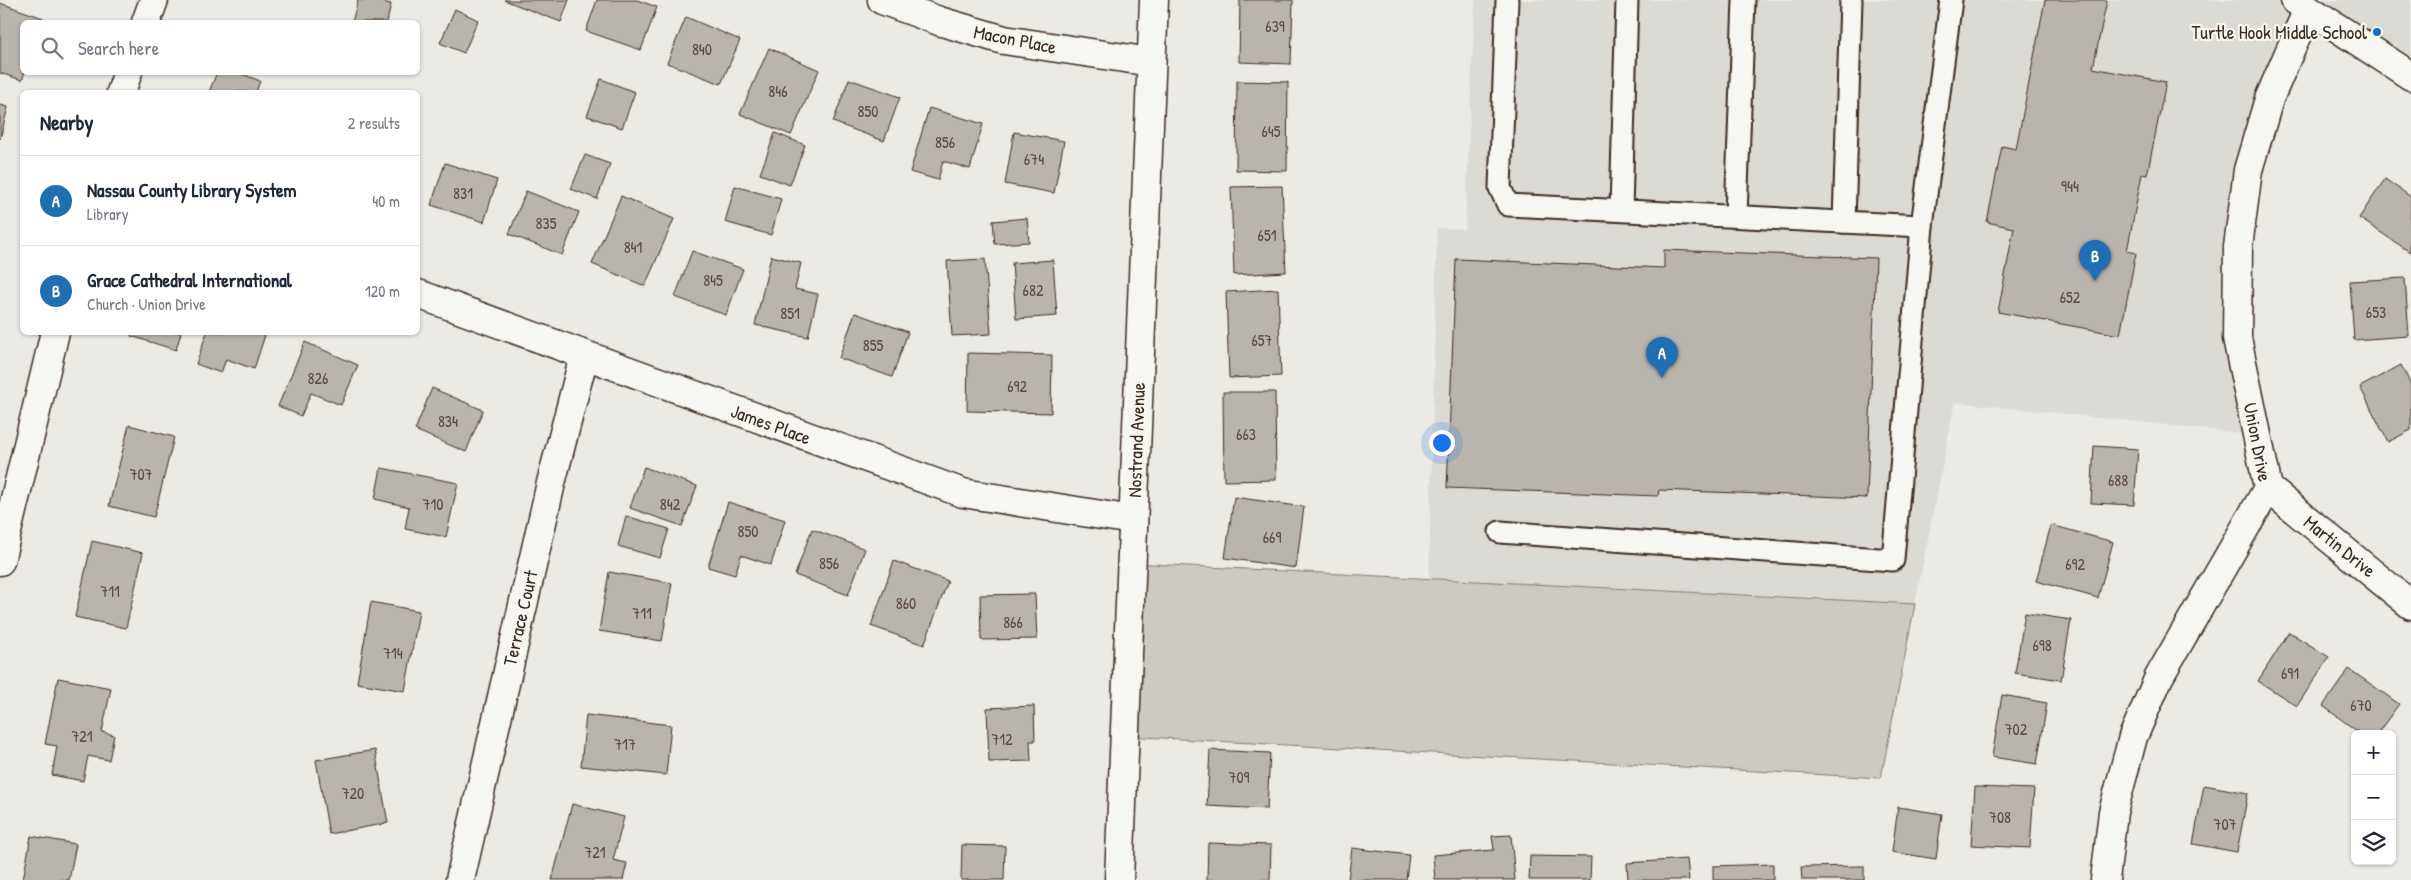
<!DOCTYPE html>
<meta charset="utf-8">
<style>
:root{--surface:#fff;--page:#f6f6f7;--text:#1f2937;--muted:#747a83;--line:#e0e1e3;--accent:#1f6fb2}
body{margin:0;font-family:"Patrick Hand",sans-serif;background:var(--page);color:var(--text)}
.controls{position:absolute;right:15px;bottom:15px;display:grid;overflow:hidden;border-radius:8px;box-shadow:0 1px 4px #0004}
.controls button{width:45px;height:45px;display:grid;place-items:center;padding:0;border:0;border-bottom:1px solid var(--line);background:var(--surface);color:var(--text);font:25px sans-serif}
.you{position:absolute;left:1441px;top:442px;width:18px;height:18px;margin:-12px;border:4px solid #fff;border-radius:50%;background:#1a73e8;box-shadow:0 0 0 8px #1a73e833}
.badge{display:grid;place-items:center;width:32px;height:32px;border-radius:50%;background:var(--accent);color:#fff;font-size:16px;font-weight:700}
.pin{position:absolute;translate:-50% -41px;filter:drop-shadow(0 1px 2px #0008)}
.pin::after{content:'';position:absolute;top:26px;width:18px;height:15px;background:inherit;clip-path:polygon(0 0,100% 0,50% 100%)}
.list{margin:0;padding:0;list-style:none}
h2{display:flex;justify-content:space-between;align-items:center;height:65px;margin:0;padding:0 20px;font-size:21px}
h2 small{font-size:16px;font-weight:400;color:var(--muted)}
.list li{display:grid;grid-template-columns:32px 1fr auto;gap:15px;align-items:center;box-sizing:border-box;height:90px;padding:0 20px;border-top:1px solid var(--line)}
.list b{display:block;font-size:19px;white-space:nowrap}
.list p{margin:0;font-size:16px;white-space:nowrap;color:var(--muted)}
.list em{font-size:16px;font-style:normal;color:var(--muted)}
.icon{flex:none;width:28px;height:28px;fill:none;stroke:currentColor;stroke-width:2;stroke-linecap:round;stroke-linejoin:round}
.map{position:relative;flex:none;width:2411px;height:880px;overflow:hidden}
.search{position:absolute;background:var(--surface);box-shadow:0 1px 4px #0004;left:20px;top:20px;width:400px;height:55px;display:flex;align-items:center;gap:12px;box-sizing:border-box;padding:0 18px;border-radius:8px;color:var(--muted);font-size:19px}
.panel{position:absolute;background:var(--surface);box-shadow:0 1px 4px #0004;left:20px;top:90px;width:400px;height:245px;border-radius:8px}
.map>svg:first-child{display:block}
</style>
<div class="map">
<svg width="2411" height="880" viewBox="0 0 2411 880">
<rect width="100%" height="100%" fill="#ebeae5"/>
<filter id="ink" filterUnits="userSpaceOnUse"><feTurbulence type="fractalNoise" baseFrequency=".02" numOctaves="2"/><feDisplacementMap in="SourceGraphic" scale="10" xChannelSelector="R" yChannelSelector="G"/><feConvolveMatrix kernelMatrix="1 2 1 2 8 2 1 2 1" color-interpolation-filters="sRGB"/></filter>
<g filter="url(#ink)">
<polygon fill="#dcdad4" points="1475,0 2411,0 2411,76 2308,9 2238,247 2257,435 1955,402 1915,604 1429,580 1437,228 1465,229"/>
<polygon fill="#cdcac4" stroke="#847a71" points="1131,563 1915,604 1881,778 1125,736"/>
<g fill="#bab4ae" stroke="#3b2a1e">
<polygon points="358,0 375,0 391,4 387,22 352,22"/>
<polygon points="504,0 569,0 561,22"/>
<polygon points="597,0 637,0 657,7 641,50 586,31"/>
<polygon points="1240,0 1293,0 1291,64 1239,62"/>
<polygon points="2045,0 2107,0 2093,68 2166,82 2147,175 2142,174 2127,251 2136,253 2120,335 1998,312 2014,228 1987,222 2002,146 2016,149"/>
<polygon points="0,3 43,18 42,22 22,22 22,72 25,72 22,80 0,73"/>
<polygon points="455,9 478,20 464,53 440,43"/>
<polygon points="686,17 740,40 721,84 667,63"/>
<polygon points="769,48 819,70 791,135 740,114"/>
<polygon points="217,72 237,72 260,81 256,92 209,92"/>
<polygon points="601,79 635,92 622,128 587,116"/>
<polygon points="849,79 900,97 884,141 833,122"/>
<polygon points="1237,81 1288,82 1287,171 1236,170"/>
<polygon points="0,105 8,107 0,139"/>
<polygon points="929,108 983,124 970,169 943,161 938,180 910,172"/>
<polygon points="1014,132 1064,141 1054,193 1005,184"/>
<polygon points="775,133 805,145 790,185 760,174"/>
<polygon points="585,155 610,164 597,199 571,189"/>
<polygon points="445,163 497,180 484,222 431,205"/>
<polygon points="2385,179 2411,197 2410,252 2359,218"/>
<polygon points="735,186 781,199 771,235 725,222"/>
<polygon points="1282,186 1286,272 1234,275 1231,187"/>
<polygon points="526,191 579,212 562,255 509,234"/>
<polygon points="621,196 674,219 645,286 592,264"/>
<polygon points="1027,218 1029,242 995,244 993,221"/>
<polygon points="1664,250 1876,258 1867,498 1659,490 1658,496 1447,488 1456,259 1664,268"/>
<polygon points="692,251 743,269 726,315 675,297"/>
<polygon points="771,256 801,263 795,289 818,294 808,337 755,325"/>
<polygon points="985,259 991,334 952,336 947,261"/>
<polygon points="1053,260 1057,316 1016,319 1012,263"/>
<polygon points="2405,278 2409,336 2354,340 2350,281"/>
<polygon points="1278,289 1281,376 1229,378 1226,292"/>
<polygon points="855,313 908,332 892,377 839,358"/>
<polygon points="132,332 181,332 176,350 131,336"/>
<polygon points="207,332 266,332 254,369 226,359 221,373 196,364"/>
<polygon points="305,342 358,365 341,405 311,393 301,416 278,406"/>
<polygon points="968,353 1052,355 1051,413 967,411"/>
<polygon points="2401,365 2411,385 2411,430 2388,442 2360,387"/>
<polygon points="432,388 483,410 466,452 415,430"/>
<polygon points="1223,392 1275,392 1276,480 1224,481"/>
<polygon points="129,425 174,437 154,517 109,506"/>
<polygon points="2094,446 2138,449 2134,505 2091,503"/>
<polygon points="644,467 697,486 682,526 630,508"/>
<polygon points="381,468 458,483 446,537 405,529 409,507 375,499"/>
<polygon points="1234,497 1304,507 1296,568 1225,558"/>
<polygon points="728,502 785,520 771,565 741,555 735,575 708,567"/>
<polygon points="626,516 669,529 660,558 618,546"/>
<polygon points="2051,525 2113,542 2098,598 2036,581"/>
<polygon points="812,529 865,549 848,595 795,575"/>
<polygon points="92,541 143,553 126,628 75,617"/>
<polygon points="894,561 948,581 924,645 871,626"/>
<polygon points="609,572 672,583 662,641 599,631"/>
<polygon points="1035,594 1037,639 981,640 980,595"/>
<polygon points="371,602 419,611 405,691 357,683"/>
<polygon points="2025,613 2071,620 2061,680 2015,673"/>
<polygon points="2289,632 2329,657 2297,706 2258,681"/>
<polygon points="2349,669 2399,704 2377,734 2361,734 2323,706"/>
<polygon points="58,678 111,688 102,732 114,735 109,760 88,756 83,781 52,775 57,746 45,744"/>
<polygon points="2002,695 2047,703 2037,764 1992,757"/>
<polygon points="1034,706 1035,741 1030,741 1031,761 989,762 987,708"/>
<polygon points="586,715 671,725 666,775 581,766"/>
<polygon points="375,750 388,823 329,834 316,760"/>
<polygon points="1210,750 1270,753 1267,809 1207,806"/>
<polygon points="2204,785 2248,793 2237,852 2193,844"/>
<polygon points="1975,787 2034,789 2030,848 1971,845"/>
<polygon points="572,804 624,817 613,860 627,863 623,880 552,880"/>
<polygon points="1898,807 1942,814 1936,859 1892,852"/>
<polygon points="1511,835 1515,880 1435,880 1433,855 1494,850 1492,836"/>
<polygon points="31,836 76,844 69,880 23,880"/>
<polygon points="1208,843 1271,845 1270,880 1207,880"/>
<polygon points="962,845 1005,846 1004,880 961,880"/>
<polygon points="1352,848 1409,855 1406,880 1348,880"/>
<polygon points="1530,856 1591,857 1590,880 1529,880"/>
<polygon points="1687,859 1689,880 1628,880 1627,863"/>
<polygon points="1773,864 1773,880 1713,880 1713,866"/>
<polygon points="1864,866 1864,880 1802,880 1801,867"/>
</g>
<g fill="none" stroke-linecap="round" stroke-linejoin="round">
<defs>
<g id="lane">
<polyline points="1507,0 1500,188 1508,205 1922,226"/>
<polyline points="1621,210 1627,0"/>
<polyline points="1736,216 1744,0"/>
<polyline points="1844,222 1851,0"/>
<polyline points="1500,532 1893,560 1922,226 1951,0"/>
</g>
<g id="street">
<polyline points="882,0 939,21 1004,40 1151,62"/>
<polyline points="146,22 154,0"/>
<polyline points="121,92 128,72"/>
<polyline points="418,294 963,493 1133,520"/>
<polyline points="2268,488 2411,605"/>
<polyline points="0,561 55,332"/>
<polyline points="460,880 551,483 584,356"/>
<polyline points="1119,880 1154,0"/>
<polyline points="2105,880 2113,812 2133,737 2159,677 2268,488 2237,338 2238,247 2248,170 2269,99 2308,9"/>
</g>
<polyline id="primary" points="2295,0 2411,76"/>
</defs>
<use href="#lane" stroke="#3b2a1e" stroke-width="25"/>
<use href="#street" stroke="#3b2a1e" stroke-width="31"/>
<use href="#primary" stroke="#3b2a1e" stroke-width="31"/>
<use href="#lane" stroke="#f6f6f2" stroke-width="21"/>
<use href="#street" stroke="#f6f6f2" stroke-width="28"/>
<use href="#primary" stroke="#f6f6f2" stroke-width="28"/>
</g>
</g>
<circle fill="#1f6fb2" stroke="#f6f6f2" stroke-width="2" cx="2377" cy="32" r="5"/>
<g text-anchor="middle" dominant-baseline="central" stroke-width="4.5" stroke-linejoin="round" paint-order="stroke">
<g font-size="16" fill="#5b4c42">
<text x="1275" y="26">639</text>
<text x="702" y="49">840</text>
<text x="778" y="91">846</text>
<text x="868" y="111">850</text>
<text x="1271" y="131">645</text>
<text x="945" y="142">856</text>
<text x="1034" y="159">674</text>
<text x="2070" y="186">944</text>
<text x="463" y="193">831</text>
<text x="546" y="223">835</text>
<text x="1267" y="235">651</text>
<text x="633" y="247">841</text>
<text x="713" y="280">845</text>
<text x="1033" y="290">682</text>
<text x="2070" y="297">652</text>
<text x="2376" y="312">653</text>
<text x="790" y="313">851</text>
<text x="1262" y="340">657</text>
<text x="873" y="345">855</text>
<text x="318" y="378">826</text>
<text x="1017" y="386">692</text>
<text x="448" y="421">834</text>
<text x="1246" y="434">663</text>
<text x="141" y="474">707</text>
<text x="2118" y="480">688</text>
<text x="433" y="504">710</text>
<text x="670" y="504">842</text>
<text x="748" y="531">850</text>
<text x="1272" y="537">669</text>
<text x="829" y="563">856</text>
<text x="2075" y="564">692</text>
<text x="110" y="591">711</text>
<text x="906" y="603">860</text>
<text x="642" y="613">711</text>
<text x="1013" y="622">866</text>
<text x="2042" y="645">698</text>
<text x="393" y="653">714</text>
<text x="2290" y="673">691</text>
<text x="2361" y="705">670</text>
<text x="2016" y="729">702</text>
<text x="82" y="736">721</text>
<text x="1002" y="739">712</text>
<text x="625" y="744">717</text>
<text x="1239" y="777">709</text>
<text x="353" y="793">720</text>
<text x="2000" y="817">708</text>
<text x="2225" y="824">707</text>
<text x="595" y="852">721</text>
</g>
<g font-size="19" fill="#3b2a1e" stroke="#f6f6f2" text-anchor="end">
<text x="2367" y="32">Turtle Hook Middle School</text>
</g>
<g font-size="19" fill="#3b2a1e" stroke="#f6f6f2">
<text transform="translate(1015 39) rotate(11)">Macon Place</text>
<text transform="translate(771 424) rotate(20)">James Place</text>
<text transform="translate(1136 440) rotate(-88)">Nostrand Avenue</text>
<text transform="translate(2258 442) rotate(79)">Union Drive</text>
<text transform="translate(2340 546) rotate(39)">Martin Drive</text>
<text transform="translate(520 618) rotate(-77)">Terrace Court</text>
</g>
</g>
</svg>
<div class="controls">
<button>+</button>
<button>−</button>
<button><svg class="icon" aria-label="layers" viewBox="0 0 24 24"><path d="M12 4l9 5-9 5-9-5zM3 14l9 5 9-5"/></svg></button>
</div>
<div class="you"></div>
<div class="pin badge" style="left:1662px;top:378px">A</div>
<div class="pin badge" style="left:2095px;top:281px">B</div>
<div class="search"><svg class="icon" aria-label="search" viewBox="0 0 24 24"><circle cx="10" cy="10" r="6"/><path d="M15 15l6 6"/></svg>Search here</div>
<section class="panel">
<h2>Nearby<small>2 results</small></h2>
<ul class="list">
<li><span class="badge">A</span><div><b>Nassau County Library System</b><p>Library</p></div><em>40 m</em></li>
<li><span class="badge">B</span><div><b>Grace Cathedral International</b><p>Church · Union Drive</p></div><em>120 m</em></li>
</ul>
</section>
</div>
